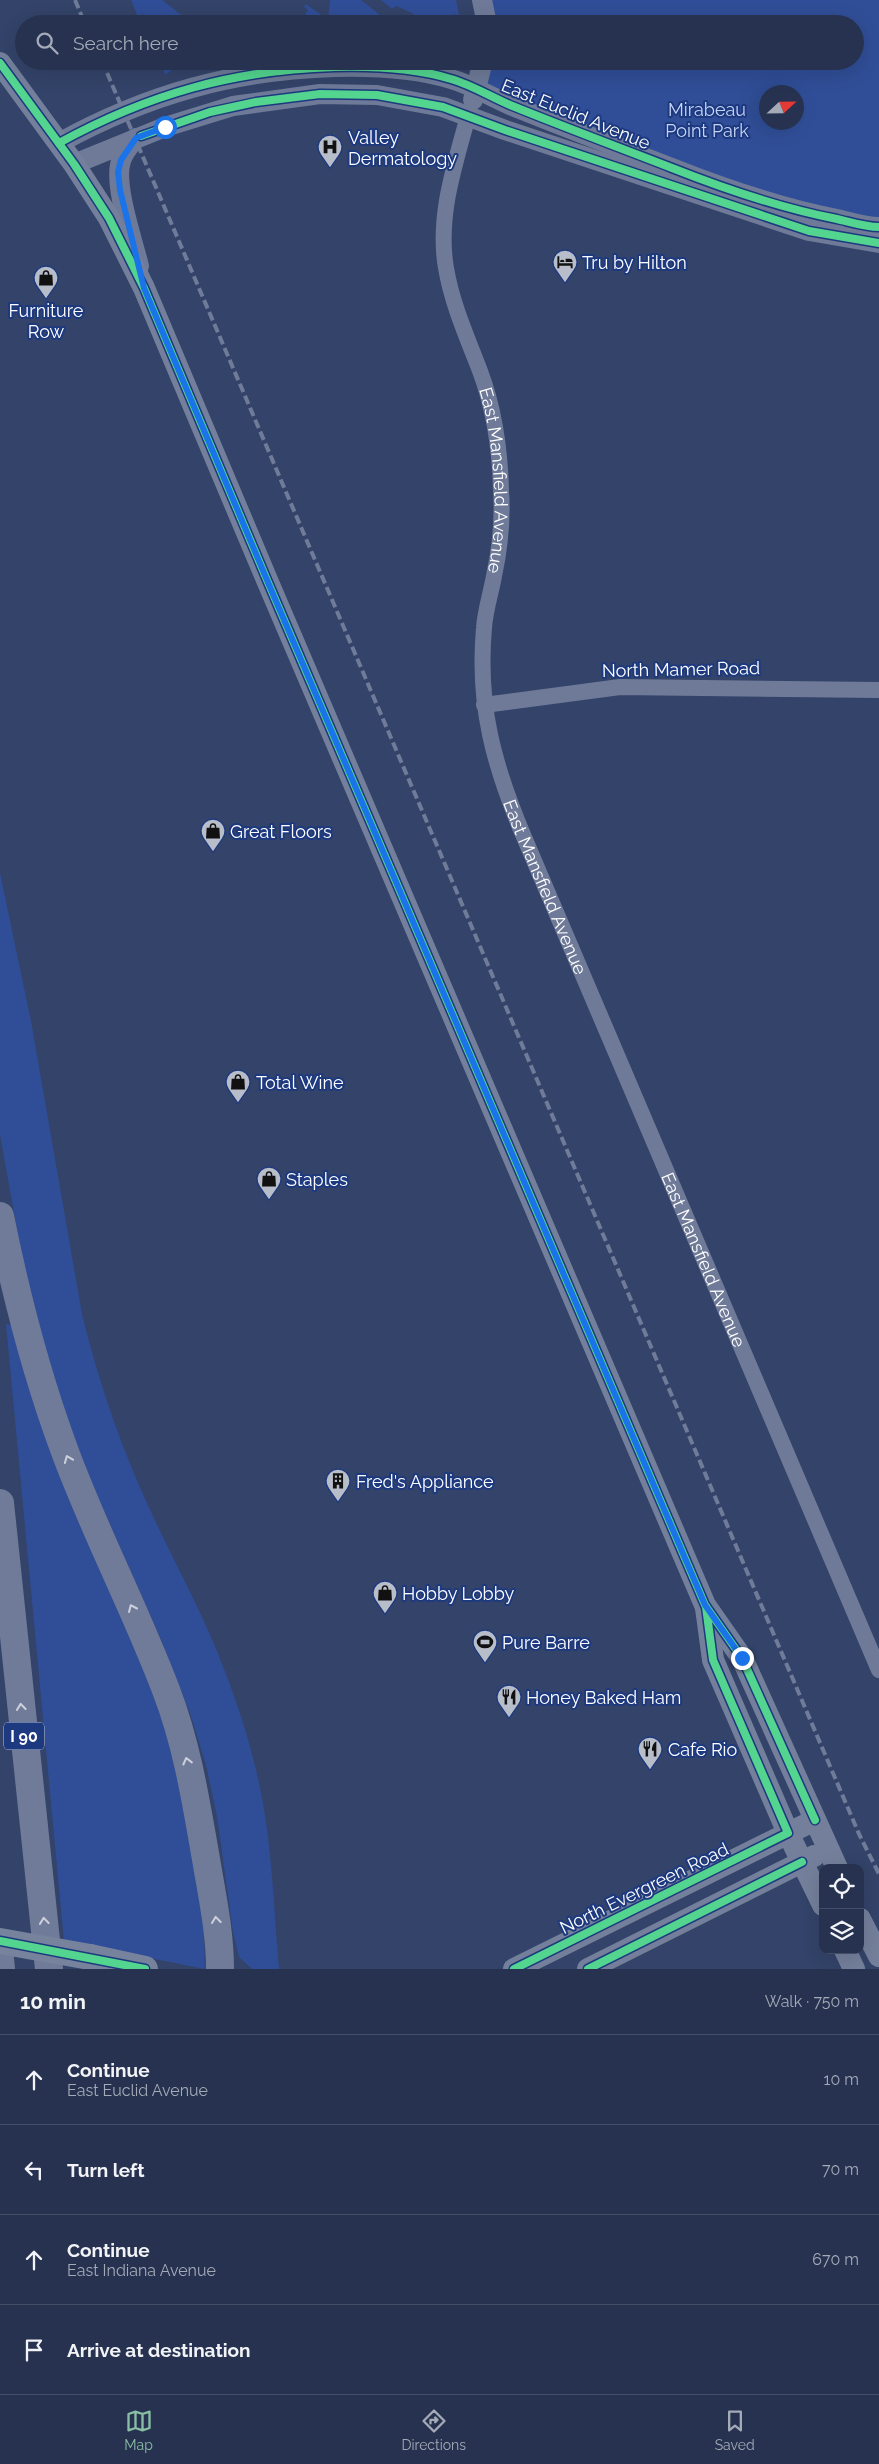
<!DOCTYPE html>
<meta charset="utf-8">
<style>
:root{--surface:#26324f;--page:#323e59;--text:#f1f3f6;--muted:#a4aab7;--line:#424d66;--accent:#8abfa5}
body{margin:0;font-family:Raleway,sans-serif;background:var(--page);color:var(--text)}
.controls{position:absolute;right:15px;bottom:15px;display:grid;overflow:hidden;border-radius:10px;box-shadow:0 5px 20px #0002}
.controls button{width:45px;height:45px;display:grid;place-items:center;padding:0;border:0;border-bottom:1px solid var(--line);background:var(--surface);color:var(--text);font:25px sans-serif}
.compass{position:absolute;left:759px;top:85px;width:45px;height:45px;border-radius:50%;background:var(--surface);box-shadow:0 5px 20px #0002;rotate:68deg}
.stop{position:absolute;width:15px;height:15px;margin:-11px;border:4px solid #1a73e8;border-radius:50%;background:#fff}
.stop.end{background:#1a73e8;border-color:#fff;box-shadow:0 1px 5px #0008}
.list{margin:0;padding:0;list-style:none}
h2{display:flex;justify-content:space-between;align-items:center;height:65px;margin:0;padding:0 20px;font-size:21px}
h2 small{font-size:16px;font-weight:400;color:var(--muted)}
.list li{display:grid;grid-template-columns:32px 1fr auto;gap:15px;align-items:center;box-sizing:border-box;height:90px;padding:0 20px;border-top:1px solid var(--line)}
.list b{display:block;font-size:19px;white-space:nowrap}
.list p{margin:0;font-size:16px;white-space:nowrap;color:var(--muted)}
.list em{font-size:16px;font-style:normal;color:var(--muted)}
.icon{flex:none;width:28px;height:28px;fill:none;stroke:currentColor;stroke-width:2;stroke-linecap:round;stroke-linejoin:round}
.map{position:relative;flex:none;width:879px;height:1969px;overflow:hidden}
.search{position:absolute;background:var(--surface);box-shadow:0 5px 20px #0002;left:15px;right:15px;top:15px;height:55px;display:flex;align-items:center;gap:12px;box-sizing:border-box;padding:0 18px;border-radius:28px;color:var(--muted);font-size:19px}
.sheet{height:425px;background:var(--surface)}
nav{display:flex;justify-content:space-around;align-items:center;box-sizing:border-box;height:70px;border-top:1px solid var(--line);background:var(--surface);font-size:14px;color:var(--muted)}
nav a{display:grid;justify-items:center;gap:2px}
nav .on{color:var(--accent)}
.map>svg:first-child{display:block}
</style>
<div class="map">
<svg width="879" height="1969" viewBox="0 0 879 1969">
<rect width="100%" height="100%" fill="#334369"/>
<g fill="#304e97" fill-rule="evenodd">
<polygon points="131,0 162,0 193,24 148,24 143,14 138,17"/>
<polygon points="330,0 361,0 384,18 383,22 385,24 318,24 305,14 308,10 304,7 306,4 328,20"/>
<polygon points="381,0 456,0 461,24 459,24 456,14 438,18 439,24 422,24 412,13 396,6 392,9"/>
<path d="M 482,0 L 879,0 L 879,227 L 807,214 L 476,89 L 483,61 L 855,61 L 855,24 L 487,24 ZM 766,92 L 796,92 L 796,122 L 766,122 Z"/>
<polygon points="167,61 188,61 181,63 165,75 161,63"/>
<path d="M 0,873 L 31,1021 L 82,1314 C 99,1384 122,1450 152,1514 C 176,1566 204,1615 224,1669 C 244,1720 260,1775 267,1829 C 273,1876 275,1922 279,1969 L 252,1969 L 239,1957 L 233,1932 L 217,1816 L 206,1765 L 190,1713 L 160,1637 L 92,1484 L 73,1436 L 39,1329 L 25,1273 L 0,1135 Z"/>
<polygon points="6,1324 12,1325 172,1740 203,1903 205,1969 64,1941"/>
</g>
<g fill="none" stroke-linecap="round" stroke-linejoin="round">
<g stroke="#6e7a98" stroke-width="16">
<path id="s1" d="M 468,116 C 455,165 437,216 446,268 C 452,304 467,337 480,371 C 494,408 500,451 501,490 C 503,519 500,548 494,576 C 491,593 485,611 484,628 C 477,706 494,766 524,837 L 879,1670"/>
<polyline points="484,705 620,687 879,690"/>
</g>
<g stroke="#6e7a98" stroke-width="20">
<polyline points="482,0 487,24"/>
<polyline points="473,100 483,61"/>
<path d="M 136,138 C 130,145 123,153 121,161 C 113,184 133,241 139,266"/>
<path d="M 59,143 C 148,94 234,70 335,67 C 373,66 415,68 451,79 C 472,85 491,97 510,105 C 564,127 618,147 672,168 C 725,189 780,208 837,219 C 850,222 865,227 879,227"/>
<polyline points="74,164 165,127 233,106 320,94 377,95 443,107 505,130 809,231 879,243"/>
</g>
<g stroke="#747f9b" stroke-width="22">
<polyline points="0,63 74,164 109,218 144,288 267,580 705,1605 742,1658 837,1868"/>
<polyline points="706,1608 713,1660 788,1833 823,1905"/>
<polyline points="860,1919 879,1956"/>
<polyline points="845,1950 854,1969"/>
<polyline points="514,1969 815,1820"/>
<polyline points="588,1969 814,1856"/>
</g>
<polyline stroke="#77839d" stroke-width="26" points="90,1957 145,1969"/>
<g stroke="#6f7b98" stroke-width="28">
<path d="M 0,1216 C 16,1296 36,1373 64,1449 C 94,1531 135,1608 166,1690 C 187,1744 196,1802 206,1859 C 212,1895 220,1932 220,1969"/>
<polyline points="0,1503 49,1969"/>
<polyline points="0,1959 1,1969"/>
</g>
<g stroke="#6f7b98" stroke-width="4" stroke-dasharray="9 4" stroke-linecap="butt">
<polyline points="75,0 85,24"/>
<polyline points="102,61 859,1834 879,1874"/>
</g>
<polyline stroke="#77839d" stroke-width="26" points="0,1941 90,1957"/>
<defs>
<g id="cycleway">
<polyline points="0,63 74,164 109,218 144,288 267,580 705,1605 742,1658 815,1820"/>
<polyline points="141,136 210,112 256,102 320,94 377,95 443,107 505,130 809,231 879,243"/>
<path d="M 59,143 C 148,94 234,70 335,67 C 373,66 415,68 451,79 C 472,85 491,97 510,105 C 564,127 618,147 672,168 C 725,189 780,208 837,219 C 850,222 865,227 879,227"/>
<polyline points="0,1941 145,1969"/>
<polyline points="514,1969 788,1833 713,1660 706,1607"/>
<polyline points="588,1969 802,1862"/>
</g>
</defs>
<use href="#cycleway" stroke="#1d397f" stroke-width="11"/>
<use href="#cycleway" stroke="#53d58f" stroke-width="8"/>
</g>
<defs><path id="oneway-chevron" d="M-2-3.5L2.5 0L-2 3.5" fill="none" stroke-width="1.6" stroke-linecap="round" stroke-linejoin="round" transform="scale(1.25)"/></defs>
<g stroke="#cdd1db">
<use href="#oneway-chevron" transform="translate(68 1459) rotate(-112)"/>
<use href="#oneway-chevron" transform="translate(132 1608) rotate(-114)"/>
<use href="#oneway-chevron" transform="translate(21 1707) rotate(-96)"/>
<use href="#oneway-chevron" transform="translate(187 1761) rotate(-104)"/>
<use href="#oneway-chevron" transform="translate(216 1920) rotate(-97)"/>
<use href="#oneway-chevron" transform="translate(44 1921) rotate(-96)"/>
</g>
<g fill="none" stroke-linecap="round" stroke-linejoin="round">
<polyline stroke="#1a73e8" stroke-width="6" points="165,127 136,138 121,160 118,172 120,190 144,288 267,580 705,1605 742,1658"/>
</g>
<defs>
<symbol id="hospital-pin" viewBox="-11 -11 22 30"><path d="M0 17L-7.5 6A9.5 9.5 0 1 1 7.5 6Z" fill="#b8bdca" stroke="#1d397f"/><path d="M-5-5h3v3.5h4V-5h3V5h-3V1.5h-4V5h-3Z" fill="#111"/></symbol>
<symbol id="hotel-pin" viewBox="-11 -11 22 30"><path d="M0 17L-7.5 6A9.5 9.5 0 1 1 7.5 6Z" fill="#b8bdca" stroke="#1d397f"/><path d="M-6-4.5h1.5V1H6V5H4.5V3h-9V5H-6ZM-4 0a1.8 1.8 0 1 1 3.6 0ZM.5 0V-2.5h3Q6-2.5 6 0Z" fill="#111"/></symbol>
<symbol id="shop-pin" viewBox="-11 -11 22 30"><path d="M0 17L-7.5 6A9.5 9.5 0 1 1 7.5 6Z" fill="#b8bdca" stroke="#1d397f"/><path d="M-5-2.5h2.3a2.7 3.5 0 0 1 5.4 0H5L5.5 6h-11ZM-1.5-2.5h3a1.5 2.3 0 0 0-3 0Z" fill="#111"/></symbol>
<symbol id="building-pin" viewBox="-11 -11 22 30"><path d="M0 17L-7.5 6A9.5 9.5 0 1 1 7.5 6Z" fill="#b8bdca" stroke="#1d397f"/><path d="M-4-6H4V6H1V3H-1V6H-4ZM-2.5-4.3h1.7v1.8h-1.7ZM.8-4.3h1.7v1.8H.8ZM-2.5-1h1.7V.8h-1.7ZM.8-1h1.7V.8H.8Z" fill="#111"/></symbol>
<symbol id="stadium-pin" viewBox="-11 -11 22 30"><path d="M0 17L-7.5 6A9.5 9.5 0 1 1 7.5 6Z" fill="#b8bdca" stroke="#1d397f"/><path d="M0-5a6.5 5 0 1 0 0 10a6.5 5 0 1 0 0-10ZM-3.5-1.8h7v3.6h-7Z" fill="#111"/></symbol>
<symbol id="restaurant-pin" viewBox="-11 -11 22 30"><path d="M0 17L-7.5 6A9.5 9.5 0 1 1 7.5 6Z" fill="#b8bdca" stroke="#1d397f"/><path d="M-5-6h1v4h1v-4h1v4h1v-4h1v5L-1.5 .5V6h-2V.5L-5-1ZM5-6V6H3V1.5H1.5Q1.5-4 5-6Z" fill="#111"/></symbol>
</defs>
<g fill-rule="evenodd">
<use href="#hospital-pin" x="316" y="133" width="28" height="38"/>
<use href="#hotel-pin" x="551" y="248" width="28" height="38"/>
<use href="#shop-pin" x="32" y="264" width="28" height="38"/>
<use href="#shop-pin" x="199" y="817" width="28" height="38"/>
<use href="#shop-pin" x="224" y="1068" width="28" height="38"/>
<use href="#shop-pin" x="255" y="1165" width="28" height="38"/>
<use href="#building-pin" x="324" y="1467" width="28" height="38"/>
<use href="#shop-pin" x="371" y="1579" width="28" height="38"/>
<use href="#stadium-pin" x="471" y="1628" width="28" height="38"/>
<use href="#restaurant-pin" x="495" y="1683" width="28" height="38"/>
<use href="#restaurant-pin" x="636" y="1735" width="28" height="38"/>
</g>
<g text-anchor="middle" dominant-baseline="central" stroke-width="4" stroke-linejoin="round" paint-order="stroke">
<rect fill="#1d397f" stroke="#bbc4d9" stroke-width="1" x="4" y="1722.5" width="40" height="27" rx="4"/>
<g font-size="16" font-weight="bold" fill="#fff">
<text x="24" y="1736">I 90</text>
</g>
<g font-size="18" fill="#c5d4f6" stroke="#1d397f">
<text x="707" y="109">Mirabeau<tspan x="707" dy="21">Point Park</tspan></text>
</g>
<g font-size="18" fill="#fff" stroke="#1d397f">
<text transform="translate(576 114) rotate(22)">East Euclid Avenue</text>
<text stroke="none"><textPath href="#s1" startOffset="375">East Mansfield Avenue</textPath></text>
<text transform="translate(681 669) rotate(-1)">North Mamer Road</text>
<text stroke="none"><textPath href="#s1" startOffset="794">East Mansfield Avenue</textPath></text>
<text stroke="none"><textPath href="#s1" startOffset="1199">East Mansfield Avenue</textPath></text>
<text transform="translate(644 1888) rotate(-26)">North Evergreen Road</text>
</g>
<g font-size="18" fill="#fff" stroke="#1d397f" text-anchor="start">
<text x="348" y="137">Valley<tspan x="348" dy="21">Dermatology</tspan></text>
<text x="582" y="262">Tru by Hilton</text>
<text x="46" y="310" text-anchor="middle">Furniture<tspan x="46" dy="21">Row</tspan></text>
<text x="230" y="831">Great Floors</text>
<text x="256" y="1082">Total Wine</text>
<text x="286" y="1179">Staples</text>
<text x="356" y="1481">Fred's Appliance</text>
<text x="402" y="1593">Hobby Lobby</text>
<text x="502" y="1642">Pure Barre</text>
<text x="526" y="1697">Honey Baked Ham</text>
<text x="668" y="1749">Cafe Rio</text>
</g>
</g>
</svg>
<div class="controls">
<button><svg class="icon" aria-label="locate" viewBox="0 0 24 24"><circle cx="12" cy="12" r="6"/><path d="M12 2v4M12 18v4M2 12h4M18 12h4"/></svg></button>
<button><svg class="icon" aria-label="layers" viewBox="0 0 24 24"><path d="M12 4l9 5-9 5-9-5zM3 14l9 5 9-5"/></svg></button>
</div>
<svg class="compass" viewBox="-18 -18 36 36"><path d="M0-13l5 13h-10z" fill="#e53935"/><path d="M0 13l5-13h-10z" fill="#a4aab7"/></svg>
<div class="stop" style="left:165px;top:127px"></div>
<div class="stop end" style="left:742px;top:1658px"></div>
<div class="search"><svg class="icon" aria-label="search" viewBox="0 0 24 24"><circle cx="10" cy="10" r="6"/><path d="M15 15l6 6"/></svg>Search here</div>
</div>
<section class="sheet">
<h2>10 min<small>Walk · 750 m</small></h2>
<ul class="list">
<li><svg class="icon" aria-label="ahead" viewBox="0 0 24 24"><path d="M12 20V5M6 11l6-6 6 6"/></svg><div><b>Continue</b><p>East Euclid Avenue</p></div><em>10 m</em></li>
<li><svg class="icon" aria-label="left" viewBox="0 0 24 24"><path d="M17 20v-9H6M10 6l-5 5 5 5"/></svg><div><b>Turn left</b></div><em>70 m</em></li>
<li><svg class="icon" aria-label="ahead" viewBox="0 0 24 24"><path d="M12 20V5M6 11l6-6 6 6"/></svg><div><b>Continue</b><p>East Indiana Avenue</p></div><em>670 m</em></li>
<li><svg class="icon" aria-label="arrive" viewBox="0 0 24 24"><path d="M6 21V4h12l-3 4 3 4H6"/></svg><div><b>Arrive at destination</b></div></li>
</ul>
</section>
<nav>
<a class="on"><svg class="icon" aria-label="map" viewBox="0 0 24 24"><path d="M3 6l6-2 6 2 6-2v14l-6 2-6-2-6 2zM9 4v14M15 6v14"/></svg>Map</a>
<a><svg class="icon" aria-label="directions" viewBox="0 0 24 24"><path d="M12 3l9 9-9 9-9-9zM9 14v-3h6M13 9l2 2-2 2"/></svg>Directions</a>
<a><svg class="icon" aria-label="saved" viewBox="0 0 24 24"><path d="M7 4h10v16l-5-4-5 4z"/></svg>Saved</a>
</nav>
